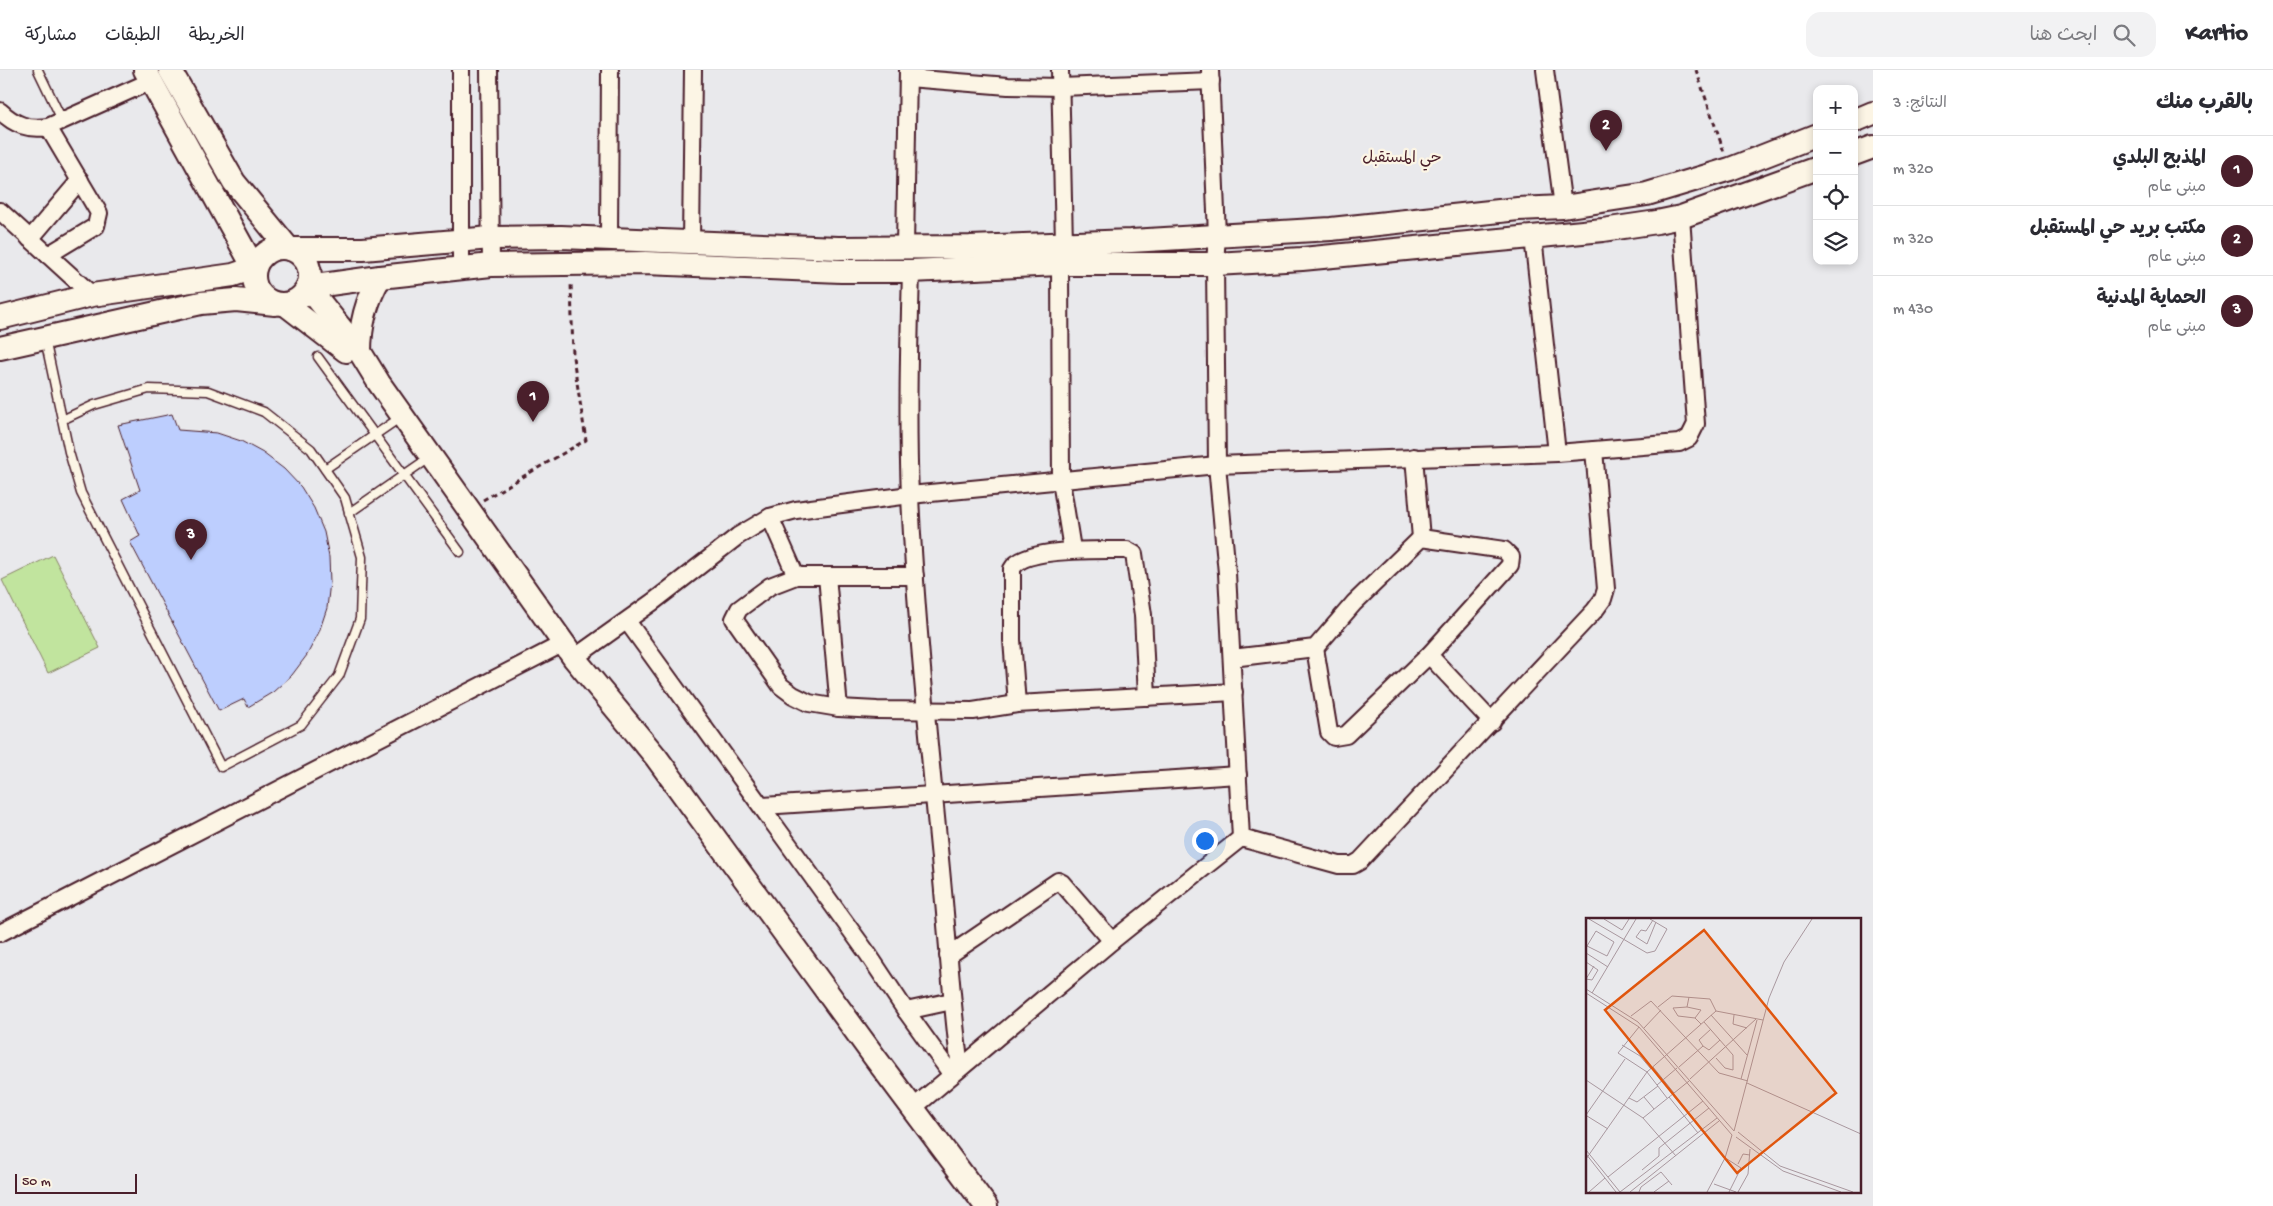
<!DOCTYPE html>
<html lang="ar">
<meta charset="utf-8">
<style>
:root{--surface:#fff;--page:#f2f2f3;--text:#2b2b33;--muted:#7c7c81;--line:#e1e1e2;--accent:#4a1f2b}
body{margin:0;font-family:"Gochi Hand","Playpen Sans Arabic",sans-serif;background:var(--page);color:var(--text);direction:rtl}
.controls{position:absolute;right:15px;top:15px;display:grid;overflow:hidden;border-radius:10px;box-shadow:0 2px 8px #0003}
.controls button{width:45px;height:45px;display:grid;place-items:center;padding:0;border:0;border-bottom:1px solid var(--line);background:var(--surface);color:var(--text);font:25px sans-serif}
.scale{position:absolute;left:15px;bottom:12px;width:122px;box-sizing:border-box;padding-left:5px;border:2px solid #4a1f2b;border-top:0;font-size:14px;line-height:18px;white-space:nowrap;color:#4a1f2b;-webkit-text-stroke:4px #fcf5e5;paint-order:stroke}
.you{position:absolute;left:1204px;top:770px;width:18px;height:18px;margin:-12px;border:4px solid #fff;border-radius:50%;background:#1a73e8;box-shadow:0 0 0 8px #1a73e833}
.badge{display:grid;place-items:center;width:32px;height:32px;border-radius:50%;background:var(--accent);color:#fff;font-size:16px;font-weight:700}
.pin{position:absolute;translate:-50% -41px;filter:drop-shadow(0 1px 2px #0008)}
.pin::after{content:'';position:absolute;top:26px;width:18px;height:15px;background:inherit;clip-path:polygon(0 0,100% 0,50% 100%)}
.list{margin:0;padding:0;list-style:none}
h2{display:flex;justify-content:space-between;align-items:center;height:65px;margin:0;padding:0 20px;font-size:21px}
h2 small{font-size:16px;font-weight:400;color:var(--muted)}
.list li{display:grid;grid-template-columns:32px 1fr auto;gap:15px;align-items:center;box-sizing:border-box;height:70px;padding:0 20px;border-top:1px solid var(--line)}
.list b{display:block;font-size:19px;white-space:nowrap}
.list p{margin:0;font-size:16px;white-space:nowrap;color:var(--muted)}
.list em{font-size:16px;font-style:normal;color:var(--muted)}
.icon{flex:none;width:28px;height:28px;fill:none;stroke:currentColor;stroke-width:2;stroke-linecap:round;stroke-linejoin:round}
.map{position:relative;flex:none;width:1873px;height:1136px;overflow:hidden;direction:ltr}
header{display:flex;align-items:center;gap:30px;box-sizing:border-box;height:70px;padding:0 25px;background:var(--surface);border-bottom:1px solid var(--line)}
header strong{font-size:24px}
nav{display:flex;gap:28px;margin-inline-start:auto;font-size:18px}
.search{width:350px;height:45px;background:var(--page);display:flex;align-items:center;gap:12px;box-sizing:border-box;padding:0 18px;border-radius:15px;color:var(--muted);font-size:19px}
main{display:flex}
aside{flex:1;background:var(--surface)}
.map>svg:first-child{display:block}
</style>
<header>
<strong>Kartio</strong>
<div class="search"><svg class="icon" aria-label="search" viewBox="0 0 24 24"><circle cx="10" cy="10" r="6"/><path d="M15 15l6 6"/></svg>ابحث هنا</div>
<nav><a>الخريطة</a><a>الطبقات</a><a>مشاركة</a></nav>
</header>
<main>
<aside>
<h2>بالقرب منك<small>النتائج: 3</small></h2>
<ul class="list">
<li><span class="badge">1</span><div><b>المذبح البلدي</b><p>مبنى عام</p></div><em>320 m</em></li>
<li><span class="badge">2</span><div><b>مكتب بريد حي المستقبل</b><p>مبنى عام</p></div><em>320 m</em></li>
<li><span class="badge">3</span><div><b>الحماية المدنية</b><p>مبنى عام</p></div><em>430 m</em></li>
</ul>
</aside>
<div class="map">
<svg width="1873" height="1136" viewBox="0 0 1873 1136">
<rect width="100%" height="100%" fill="#e9e9ec"/>
<filter id="ink" filterUnits="userSpaceOnUse"><feTurbulence type="fractalNoise" baseFrequency=".02" numOctaves="2"/><feDisplacementMap in="SourceGraphic" scale="10" xChannelSelector="R" yChannelSelector="G"/><feConvolveMatrix kernelMatrix="1 2 1 2 8 2 1 2 1" color-interpolation-filters="sRGB"/></filter>
<g filter="url(#ink)">
<polygon fill="#c1e49e" stroke="#868264" points="53,485 100,578 48,603 2,510"/>
<polygon fill="#bdcefe" stroke="#4a1f2b" points="172,344 178,360 217,363 241,371 263,383 284,399 301,417 314,438 324,462 329,487 330,512 327,538 319,562 307,585 292,605 273,622 248,637 244,629 219,641 130,472 140,466 123,429 140,420 118,355"/>
<g fill="none" stroke-linecap="round" stroke-linejoin="round">
<defs>
<g id="lane">
<polyline points="38,0 63,52"/>
<polyline points="45,269 69,382 81,423 221,697 301,655 339,606 360,549 362,487 345,428 311,379 264,342 208,321 149,319 94,335 62,350"/>
<polyline points="318,287 460,482"/>
<polyline points="325,399 401,347"/>
<polyline points="349,443 430,387"/>
</g>
<g id="street">
<polyline points="489,0 491,195"/>
<polyline points="1060,0 1064,173"/>
<polyline points="1210,0 1217,165 1215,194 1217,395 1227,503 1241,768"/>
<polyline points="1545,0 1563,137"/>
<polyline points="908,8 1008,16 1061,17 1211,11"/>
<path d="M 0,41 C 15,55 28,60 48,57 L 151,11"/>
<polyline points="0,141 92,225"/>
<polyline points="1533,167 1557,383"/>
<polyline points="609,168 610,0"/>
<polyline points="30,169 80,110"/>
<polyline points="691,172 693,0"/>
<polyline points="905,177 908,0"/>
<polyline points="48,185 96,156 99,143 48,57"/>
<polyline points="1060,194 1061,411 1072,479"/>
<polyline points="461,197 461,0"/>
<path d="M 911,201 C 909,276 907,351 910,426 C 916,555 930,682 942,810 C 948,873 952,936 960,998"/>
<polyline points="1414,387 1421,468"/>
<polyline points="770,447 796,506"/>
<polyline points="827,506 839,638"/>
<polyline points="915,506 796,506 770,516 739,539 734,549 781,616 793,625 809,633 839,638 877,640 973,641 1017,634 1234,622"/>
<polyline points="627,551 868,884 906,941 952,1005"/>
<polyline points="1315,578 1329,662 1334,667 1346,665 1429,585"/>
<polyline points="574,588 654,531 738,466 770,447 796,440 910,425 1217,395 1557,383 1679,373 1689,368 1696,354 1681,147"/>
<polyline points="1232,588 1315,578 1354,533 1421,468 1504,480 1511,487 1510,495 1429,585 1492,652"/>
<path d="M 1017,634 L 1012,570 L 1012,499 C 1022,477 1104,480 1127,480 L 1134,484 L 1143,545 L 1147,627"/>
<polyline points="763,736 1238,705"/>
<polyline points="1241,768 1339,795 1353,795 1360,791 1595,540 1603,529 1606,519 1594,380"/>
<polyline points="0,863 564,573"/>
<polyline points="948,886 1058,811 1062,813 1112,871"/>
<polyline points="906,941 952,931"/>
<polyline points="913,1038 1112,871 1241,768"/>
</g>
<g id="secondary">
<polyline points="170,0 234,112 289,179 363,179 491,168 561,167 838,178 970,177 1131,171 1331,159 1518,139 1563,137 1647,124 1730,99 1817,65"/>
<polyline points="1854,51 1873,43"/>
<polyline points="1854,84 1873,77"/>
<circle cx="282" cy="206" r="28"/>
<polyline points="308,217 380,207 491,195 645,193 841,201 911,201 1060,194 1215,194 1302,189 1603,160 1657,152 1681,147 1817,98"/>
<polyline points="308,217 360,282 379,313 574,588 656,687 876,989 986,1136"/>
<polyline points="285,234 346,281"/>
<polyline points="0,248 92,225 233,205 254,198 145,0"/>
<polyline points="0,278 201,233 236,230 275,234"/>
<path d="M 360,282 C 360,254 366,231 380,207"/>
</g>
</defs>
<use href="#lane" stroke="#4a1f2b" stroke-width="11"/>
<use href="#street" stroke="#4a1f2b" stroke-width="20"/>
<use href="#secondary" stroke="#4a1f2b" stroke-width="26"/>
<g stroke="#4a1f2b" stroke-width="3" stroke-dasharray="5 4" stroke-linecap="butt">
<polyline points="1696,0 1724,82"/>
<polyline points="483,430 586,370 573,287 571,212"/>
</g>
<use href="#lane" stroke="#fcf5e5" stroke-width="8"/>
<use href="#street" stroke="#fcf5e5" stroke-width="16"/>
<use href="#secondary" stroke="#fcf5e5" stroke-width="22"/>
</g>
</g>
<g text-anchor="middle" dominant-baseline="central" stroke-width="4.5" stroke-linejoin="round" paint-order="stroke">
<g font-size="16" fill="#4a1f2b" stroke="#fcf5e5">
<text x="1402" y="89">حي المستقبل</text>
</g>
</g>
<g transform="translate(1586 848)">
<rect width="275" height="275" fill="#e9e9ec"/>
<path fill="none" stroke="#a9989f" stroke-width="1" d="M 3,1 L 61,35 L 69,33 L 81,11 L 64,1M 18,1 L 36,12 L 43,1M 67,2 L 60,13 L 55,12 L 50,19 L 61,26 L 70,4M 10,13 L 28,24 L 21,38 L 1,28 ZM 0,35 L 22,49M 0,44 L 12,52 L 6,62 L 0,61M 0,61 L 8,48M 0,71 L 52,104 L 148,213M 0,75 L 53,109 L 146,217M 6,75 L 50,1M 103,79 L 101,89 L 87,90 L 92,98 L 109,100 L 115,106M 72,89 L 86,78 L 124,81 L 130,93M 101,89 L 115,92 L 109,100M 130,93 L 177,102M 125,97 L 161,137M 148,97 L 147,106 L 161,110M 45,98 L 65,83 L 133,155 L 162,163M 118,104 L 147,137 L 147,152 L 139,150 L 130,140M 53,109 L 32,135 L 61,154 L 81,180M 58,110 L 75,92M 125,111 L 113,122 L 117,128 L 123,132 L 134,122M 36,127 L 54,138 L 65,151M 67,149 L 88,175M 93,149 L 117,128M 104,161 L 170,101M 155,161 L 171,102M 0,162 L 57,200 L 90,238M 161,165 L 275,216M 71,167 L 91,150M 58,179 L 68,191M 83,179 L 112,215M 43,180 L 51,184 L 72,168M 0,197 L 39,141M 1,198 L 22,211M 57,200 L 103,163M 148,213 L 183,80 L 198,44 L 226,1M 152,214 L 194,248 L 267,274M 150,219 L 197,253 L 255,274M 0,232 L 34,274M 0,236 L 30,274M 0,241 L 61,154 L 130,93M 141,241 L 155,250 L 143,274M 152,246 L 157,236 L 164,237M 56,252 L 73,238 L 73,230 L 123,190M 22,259 L 117,183M 128,266 L 150,274M 3,274 L 19,260M 34,274 L 131,200M 44,274 L 133,203M 53,274 L 55,269 L 75,254 L 86,267M 68,274 L 83,263M 121,274 L 139,240 L 146,217M 152,274 L 162,256 L 164,231"/>
<path fill="#e0560e" fill-opacity="0.15" stroke="#e0560e" stroke-width="2.5" d="M 118,12 L 250,175 L 151,255 L 19,92 Z"/>
<rect width="275" height="275" fill="none" stroke="#4a1f2b" stroke-width="2.5"/>
</g>
</svg>
<div class="controls">
<button>+</button>
<button>−</button>
<button><svg class="icon" aria-label="locate" viewBox="0 0 24 24"><circle cx="12" cy="12" r="6"/><path d="M12 2v4M12 18v4M2 12h4M18 12h4"/></svg></button>
<button><svg class="icon" aria-label="layers" viewBox="0 0 24 24"><path d="M12 4l9 5-9 5-9-5zM3 14l9 5 9-5"/></svg></button>
</div>
<div class="scale">50 m</div>
<div class="you"></div>
<div class="pin badge" style="left:533px;top:352px">1</div>
<div class="pin badge" style="left:1606px;top:81px">2</div>
<div class="pin badge" style="left:191px;top:490px">3</div>
</div>
</main>
